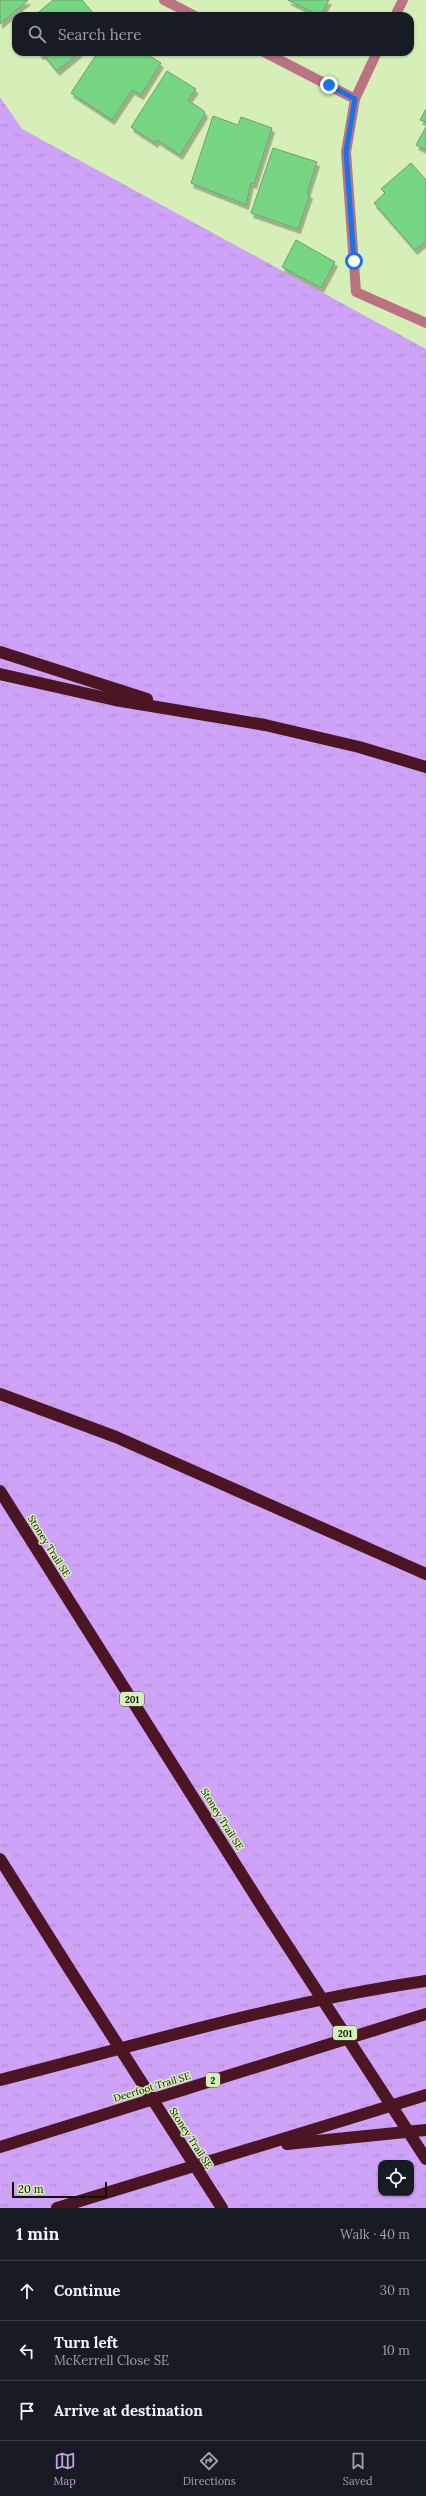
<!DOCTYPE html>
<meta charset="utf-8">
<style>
:root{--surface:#171b24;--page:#242831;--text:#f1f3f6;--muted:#9ea1a6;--line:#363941;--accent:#c0a3da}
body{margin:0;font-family:Lora,serif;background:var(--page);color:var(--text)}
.controls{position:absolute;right:12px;bottom:12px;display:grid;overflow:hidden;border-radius:8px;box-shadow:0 1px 3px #0004}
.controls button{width:36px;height:36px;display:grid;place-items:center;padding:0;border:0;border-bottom:1px solid var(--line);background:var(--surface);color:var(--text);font:20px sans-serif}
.scale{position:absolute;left:12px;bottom:10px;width:95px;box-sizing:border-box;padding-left:4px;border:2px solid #0b1302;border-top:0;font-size:11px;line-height:14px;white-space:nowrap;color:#0b1302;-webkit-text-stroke:3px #d6eeb8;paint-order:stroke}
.stop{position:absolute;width:12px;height:12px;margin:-9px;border:3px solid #1a73e8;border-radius:50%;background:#fff}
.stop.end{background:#1a73e8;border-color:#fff;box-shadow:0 1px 4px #0008}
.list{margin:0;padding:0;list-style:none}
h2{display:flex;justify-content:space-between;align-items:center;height:52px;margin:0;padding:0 16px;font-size:17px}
h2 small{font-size:13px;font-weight:400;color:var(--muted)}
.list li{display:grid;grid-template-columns:26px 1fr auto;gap:12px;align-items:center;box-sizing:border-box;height:60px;padding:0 16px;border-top:1px solid var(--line)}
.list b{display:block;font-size:15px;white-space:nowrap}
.list p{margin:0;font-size:13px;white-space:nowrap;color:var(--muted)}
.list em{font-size:13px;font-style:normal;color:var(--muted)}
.icon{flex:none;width:22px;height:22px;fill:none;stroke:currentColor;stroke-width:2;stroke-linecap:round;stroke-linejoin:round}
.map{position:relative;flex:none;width:426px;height:2208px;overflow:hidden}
.search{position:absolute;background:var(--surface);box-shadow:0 1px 3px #0004;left:12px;right:12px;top:12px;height:44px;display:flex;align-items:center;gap:10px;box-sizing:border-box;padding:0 14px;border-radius:12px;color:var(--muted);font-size:15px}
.sheet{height:232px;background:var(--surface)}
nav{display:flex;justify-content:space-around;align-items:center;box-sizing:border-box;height:56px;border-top:1px solid var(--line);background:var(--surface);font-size:11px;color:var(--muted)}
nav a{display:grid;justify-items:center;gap:2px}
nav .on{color:var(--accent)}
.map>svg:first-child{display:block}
</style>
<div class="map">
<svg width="426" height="2208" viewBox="0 0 426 2208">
<defs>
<pattern id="grass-tufts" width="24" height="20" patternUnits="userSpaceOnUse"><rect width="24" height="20" fill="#cea3f7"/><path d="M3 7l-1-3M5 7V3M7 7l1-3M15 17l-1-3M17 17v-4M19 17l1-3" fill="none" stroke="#b08bd2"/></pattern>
<filter id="shadow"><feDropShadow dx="2.5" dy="4.5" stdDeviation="0" flood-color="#0004"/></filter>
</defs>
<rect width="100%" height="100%" fill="#d6eeb8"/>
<path fill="url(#grass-tufts)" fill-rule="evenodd" d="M 0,97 L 22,129 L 426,349 L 426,2208 L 0,2208 ZM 381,2163 L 411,2163 L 411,2193 L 381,2193 Z"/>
<g fill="#76d684" stroke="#709c75" filter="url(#shadow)">
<polygon points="0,0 28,0 0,24"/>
<polygon points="53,0 82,0 95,15 34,16"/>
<polygon points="288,0 329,0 320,16"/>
<polygon points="38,52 80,52 57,71 43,54 41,55"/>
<polygon points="98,52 144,52 161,63 141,95 132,90 112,120 71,93"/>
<polygon points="167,71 196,89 188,100 204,111 205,114 180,155 157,140 155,143 131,127"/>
<polygon points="426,109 426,122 420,120"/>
<polygon points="213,116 238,125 241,117 272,128 254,184 251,183 246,205 191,183"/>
<polygon points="426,127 426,150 416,145"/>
<polygon points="273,148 317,162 307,193 310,194 298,229 251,213"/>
<polygon points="411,163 426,180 426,241 415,250 374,203 385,193 381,189"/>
<polygon points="296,240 335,262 321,288 282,267"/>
</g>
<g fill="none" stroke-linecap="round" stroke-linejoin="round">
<polyline stroke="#bb7281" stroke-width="10" points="355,99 346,152 356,292 426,323"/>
<g stroke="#bb7281" stroke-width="10">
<polyline points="164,0 195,16"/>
<polyline points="395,16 403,0"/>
<polyline points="264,52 355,99 377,52"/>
</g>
<g stroke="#4c1524" stroke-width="12">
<polyline points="0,652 147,699"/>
<polyline points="0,674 115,700 265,725 359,747 426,767"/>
<polyline points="0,1394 116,1437 426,1574"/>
<polyline points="0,1491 263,1908"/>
<polyline points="0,1859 68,1967"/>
<path d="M 0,2080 C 141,2044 282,2002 426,1981"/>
<polyline points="287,2144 426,2130"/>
<polyline points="0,2147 426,2014"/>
<polyline points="57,2208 426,2095"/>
</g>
<g stroke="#4c1524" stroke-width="12">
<polyline points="263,1908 426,2159"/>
<polyline points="68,1967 222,2208"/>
</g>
</g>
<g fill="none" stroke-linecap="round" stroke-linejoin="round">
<polyline stroke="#1a73e8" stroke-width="5" points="329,85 355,99 346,152 354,261"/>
</g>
<g text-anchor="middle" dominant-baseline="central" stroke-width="3" stroke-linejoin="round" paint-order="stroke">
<g fill="#d6eeb8" stroke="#485539" stroke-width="1">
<rect x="120" y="1692" width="24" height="14" rx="3"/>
<rect x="333" y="2026" width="24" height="14" rx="3"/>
<rect x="206" y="2073" width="14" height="14" rx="3"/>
</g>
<g font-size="9" font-weight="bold" fill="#0b1302">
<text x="132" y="1699">201</text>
<text x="345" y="2033">201</text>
<text x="213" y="2080">2</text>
</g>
<g font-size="10" fill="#0b1302" stroke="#d6eeb8">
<text transform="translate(49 1546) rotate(58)">Stoney Trail SE</text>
<text transform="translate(222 1819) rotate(58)">Stoney Trail SE</text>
<text transform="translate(152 2087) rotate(-17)">Deerfoot Trail SE</text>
<text transform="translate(191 2138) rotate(57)">Stoney Trail SE</text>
</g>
</g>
</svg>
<div class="controls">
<button><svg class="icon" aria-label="locate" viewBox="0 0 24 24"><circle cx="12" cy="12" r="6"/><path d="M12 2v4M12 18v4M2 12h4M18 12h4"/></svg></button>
</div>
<div class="scale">20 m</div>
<div class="stop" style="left:354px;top:261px"></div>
<div class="stop end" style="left:329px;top:85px"></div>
<div class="search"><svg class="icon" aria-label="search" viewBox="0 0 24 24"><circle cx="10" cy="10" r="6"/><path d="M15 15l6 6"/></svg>Search here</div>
</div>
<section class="sheet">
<h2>1 min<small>Walk · 40 m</small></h2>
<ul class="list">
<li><svg class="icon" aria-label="ahead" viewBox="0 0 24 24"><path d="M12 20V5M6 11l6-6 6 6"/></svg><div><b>Continue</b></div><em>30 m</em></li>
<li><svg class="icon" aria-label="left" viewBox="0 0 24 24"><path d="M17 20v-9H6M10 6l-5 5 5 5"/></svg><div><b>Turn left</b><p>McKerrell Close SE</p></div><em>10 m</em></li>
<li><svg class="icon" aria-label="arrive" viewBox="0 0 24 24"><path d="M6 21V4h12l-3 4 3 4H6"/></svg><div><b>Arrive at destination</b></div></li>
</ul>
</section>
<nav>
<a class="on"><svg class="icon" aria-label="map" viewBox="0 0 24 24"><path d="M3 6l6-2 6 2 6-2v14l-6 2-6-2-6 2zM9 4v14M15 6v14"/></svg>Map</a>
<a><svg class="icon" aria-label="directions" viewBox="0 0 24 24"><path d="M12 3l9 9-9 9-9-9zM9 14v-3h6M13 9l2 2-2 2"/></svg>Directions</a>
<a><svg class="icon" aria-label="saved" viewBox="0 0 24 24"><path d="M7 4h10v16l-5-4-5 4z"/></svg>Saved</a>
</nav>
